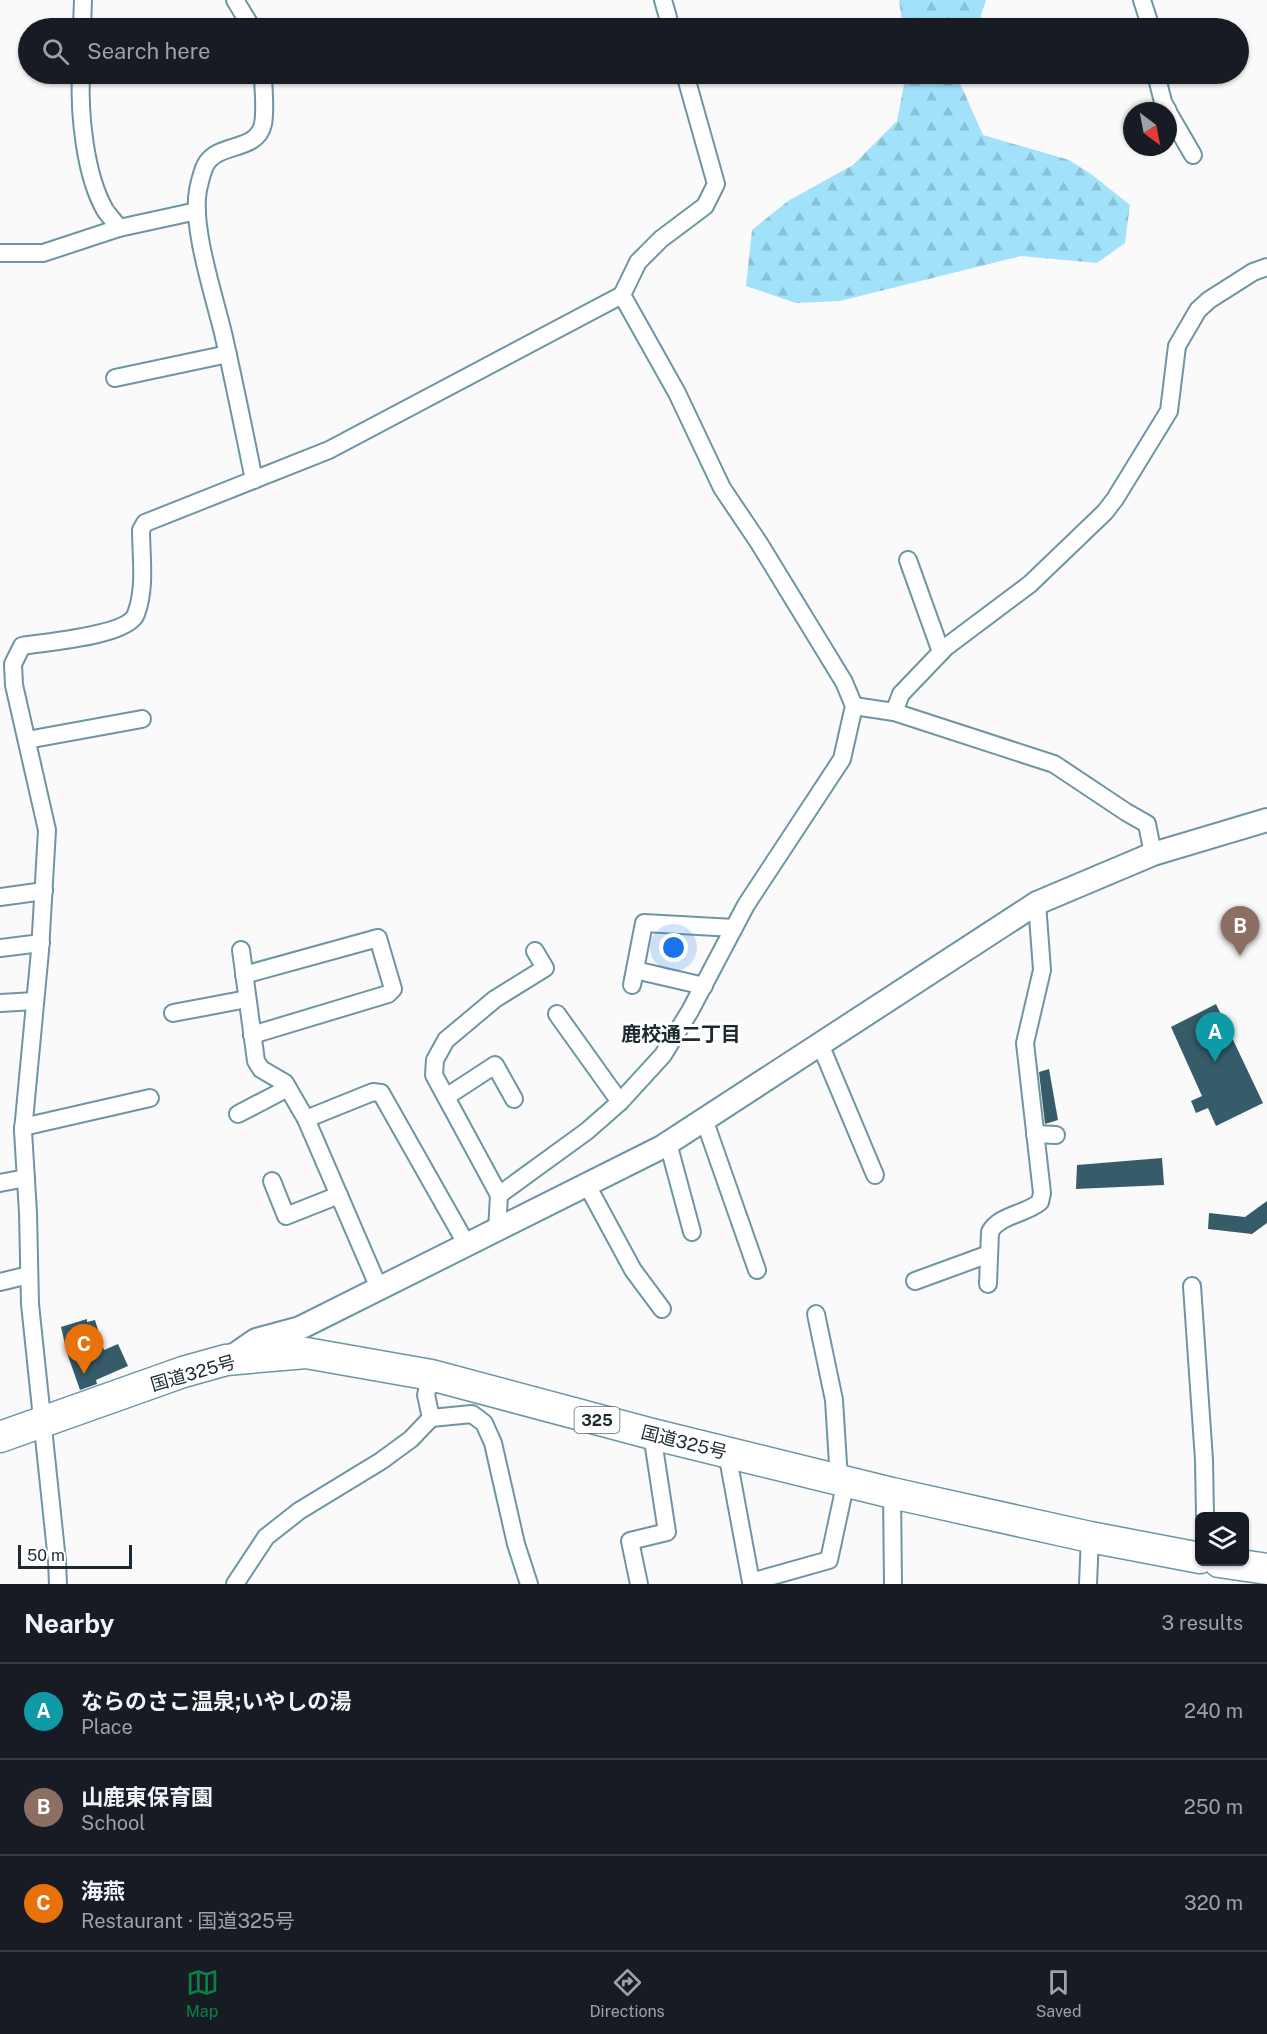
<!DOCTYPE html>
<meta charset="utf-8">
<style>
:root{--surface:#171b24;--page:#20242c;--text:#f1f3f6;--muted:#9ea1a6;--line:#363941;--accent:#0b8043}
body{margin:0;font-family:"Public Sans","Noto Sans JP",sans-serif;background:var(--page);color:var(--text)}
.controls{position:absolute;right:18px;bottom:18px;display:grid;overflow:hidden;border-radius:9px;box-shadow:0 2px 4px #0004}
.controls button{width:54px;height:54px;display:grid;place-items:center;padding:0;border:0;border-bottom:2px solid var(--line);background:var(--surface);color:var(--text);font:30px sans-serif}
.compass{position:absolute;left:1123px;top:102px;width:54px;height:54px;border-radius:50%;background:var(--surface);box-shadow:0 2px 4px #0004;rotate:148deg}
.scale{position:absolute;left:18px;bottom:15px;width:114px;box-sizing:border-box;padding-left:6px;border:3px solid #1a2a30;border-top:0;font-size:16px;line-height:21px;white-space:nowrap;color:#1a2a30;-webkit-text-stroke:4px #fff;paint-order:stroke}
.you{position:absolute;left:674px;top:948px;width:21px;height:21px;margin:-15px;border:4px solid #fff;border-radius:50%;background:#1a73e8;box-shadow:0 0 0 9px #1a73e833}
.badge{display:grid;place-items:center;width:39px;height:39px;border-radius:50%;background:var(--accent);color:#fff;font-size:20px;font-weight:700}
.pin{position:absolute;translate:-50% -50px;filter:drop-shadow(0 2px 3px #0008)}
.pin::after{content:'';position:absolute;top:32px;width:21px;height:18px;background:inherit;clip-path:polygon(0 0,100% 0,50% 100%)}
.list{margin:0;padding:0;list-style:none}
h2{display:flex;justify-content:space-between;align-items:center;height:78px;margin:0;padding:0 24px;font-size:26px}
h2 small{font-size:20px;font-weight:400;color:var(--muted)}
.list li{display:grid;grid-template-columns:39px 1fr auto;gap:18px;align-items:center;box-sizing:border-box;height:96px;padding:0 24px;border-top:2px solid var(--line)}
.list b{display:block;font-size:22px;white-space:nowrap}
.list p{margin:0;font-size:20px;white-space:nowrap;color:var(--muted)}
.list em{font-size:20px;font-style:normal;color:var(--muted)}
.icon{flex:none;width:33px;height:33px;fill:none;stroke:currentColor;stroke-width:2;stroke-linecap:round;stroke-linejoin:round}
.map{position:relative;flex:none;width:1267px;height:1584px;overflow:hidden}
.search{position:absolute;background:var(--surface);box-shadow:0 2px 4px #0004;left:18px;right:18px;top:18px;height:66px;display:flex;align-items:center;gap:15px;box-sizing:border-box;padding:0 21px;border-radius:33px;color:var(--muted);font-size:22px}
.sheet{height:366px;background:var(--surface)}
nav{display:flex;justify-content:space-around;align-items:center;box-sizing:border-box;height:84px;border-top:2px solid var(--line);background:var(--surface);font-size:16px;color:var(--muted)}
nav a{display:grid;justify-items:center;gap:3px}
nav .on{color:var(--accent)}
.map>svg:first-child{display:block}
</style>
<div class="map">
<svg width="1267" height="1584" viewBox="0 0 1267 1584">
<defs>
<pattern id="forest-firs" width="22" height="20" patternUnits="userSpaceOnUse" patternTransform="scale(1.5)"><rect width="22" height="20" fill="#a1e1fa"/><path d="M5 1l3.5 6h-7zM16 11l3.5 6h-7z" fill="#8ac1d7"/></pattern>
</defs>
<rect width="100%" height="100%" fill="#fafafa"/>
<g fill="url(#forest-firs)">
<polygon points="899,0 986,0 977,28 903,28"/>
<polygon points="906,74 962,74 959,81 983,135 1069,160 1091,174 1130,205 1125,243 1097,263 1021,256 840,301 796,303 746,286 752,230 788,201 853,165 897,121"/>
</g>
<g fill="#365c6a">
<polygon points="1216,1004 1263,1103 1216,1126 1208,1108 1196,1113 1191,1101 1202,1096 1171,1027"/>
<polygon points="1049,1069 1058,1120 1045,1124 1039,1072"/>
<polygon points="1162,1158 1164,1185 1076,1189 1077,1165"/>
<polygon points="1267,1201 1267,1223 1252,1234 1208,1229 1209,1213 1245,1217"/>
<polygon points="87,1319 87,1322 95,1320 104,1350 118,1344 128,1366 96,1380 97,1384 80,1390 67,1353 61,1327"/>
</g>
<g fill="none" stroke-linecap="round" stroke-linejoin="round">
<defs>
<g id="street">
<polyline points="235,0 252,28"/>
<polyline points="663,0 671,28"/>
<polyline points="1142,0 1151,28"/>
<polyline points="82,28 83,0"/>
<path d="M 81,74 C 79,114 85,175 105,210 C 109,216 115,222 119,228"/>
<polyline points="1156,74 1163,102 1168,111"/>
<polyline points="1168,112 1193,155"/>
<polyline points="0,253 43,253 119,228 197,211"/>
<polyline points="115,378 228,354"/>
<path d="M 254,480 C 244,431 234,381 223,333 C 214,295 191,227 198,190 C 200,181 202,171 206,164 C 219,142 257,152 263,124 C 266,108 263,89 263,74"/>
<polyline points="908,560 941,652"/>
<polyline points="854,706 894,712 1054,764 1126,812 1147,824 1153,854"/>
<polyline points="894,712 901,694 946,647 1030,584 1105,512 1115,499 1169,411 1177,346 1198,310 1209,300 1253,272 1267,267"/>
<polyline points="27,740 142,719"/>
<polyline points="0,897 44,891"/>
<polyline points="0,948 41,943"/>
<polyline points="241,950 256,1061 261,1069 285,1083 306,1119 379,1288"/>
<polyline points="635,970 704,986"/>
<polyline points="244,975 378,938 393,989 388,994 252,1035"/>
<polyline points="632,985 644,923 734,928"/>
<polyline points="0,1003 35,1001"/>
<polyline points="173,1013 247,999"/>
<polyline points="557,1014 620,1102"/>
<polyline points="820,1044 875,1175"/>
<polyline points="446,1097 495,1065 514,1099"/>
<polyline points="238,1114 288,1088"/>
<polyline points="306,1119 373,1092 381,1093 467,1245"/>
<polyline points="704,1119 757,1270"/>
<polyline points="23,1127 150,1098"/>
<polyline points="1035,1134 1056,1135"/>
<polyline points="668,1143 692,1232"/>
<polyline points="272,1181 286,1216 339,1195"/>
<polyline points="0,1183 26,1178"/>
<polyline points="587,1185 633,1270 662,1309"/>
<polyline points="499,1195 434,1075 435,1060 446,1040 495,999 545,968 535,951"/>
<polyline points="497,1231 499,1195 587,1131 620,1102 663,1055 690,1011 746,905 842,759 854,706 844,682 759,543 722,488 677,393 622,295"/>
<polyline points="915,1281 989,1254"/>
<polyline points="0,1282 29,1275"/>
<path d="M 988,1284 L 990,1232 C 999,1215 1026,1214 1040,1202 L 1042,1193 L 1025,1043 L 1042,970 L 1037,903"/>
<polyline points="1192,1286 1204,1460 1205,1516"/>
<polyline points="816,1314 834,1400 839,1480"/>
<polyline points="431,1418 472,1414 484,1423 493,1443 516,1544 529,1584"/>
<polyline points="727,1453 751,1582 829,1560 846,1481"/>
<polyline points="892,1493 893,1584"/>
<path d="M 58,1584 L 57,1561 L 30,1304 L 28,1213 L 23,1131 L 40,951 L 47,830 L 14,685 L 13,664 L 22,646 C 45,642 128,636 136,614 C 146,588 141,556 141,530 L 145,523 L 329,450 L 622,295 L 638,262 L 661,239 L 705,206 L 716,184 L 685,74"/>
<polyline points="235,1584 266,1537 299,1511 381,1461 411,1439 431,1418 426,1395 431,1375"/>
<polyline points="639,1584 630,1541 667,1532 652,1434"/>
<polyline points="1088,1584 1090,1537"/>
</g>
<polyline id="secondary" points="227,1360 256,1340 300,1328 662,1147 1037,903 1153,854 1267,820"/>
<g id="highway">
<polyline points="0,1437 183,1372 226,1360 306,1353 431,1375 652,1434 892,1493 1090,1537 1200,1558"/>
<polyline points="1219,1562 1267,1569"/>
</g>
</defs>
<use href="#street" stroke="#6d95a4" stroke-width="20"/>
<use href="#secondary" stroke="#6d95a4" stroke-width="26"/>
<use href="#highway" stroke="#6d95a4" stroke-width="33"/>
<use href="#street" stroke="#fff" stroke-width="16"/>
<use href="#secondary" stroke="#fff" stroke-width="22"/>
<use href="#highway" stroke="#fff" stroke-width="30"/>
</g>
<g text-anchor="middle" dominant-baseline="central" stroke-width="6" stroke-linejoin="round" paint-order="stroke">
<rect fill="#fff" stroke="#5f6a6e" stroke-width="1.5" x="574.5" y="1407" width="45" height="26" rx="4.5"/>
<g font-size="16" font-weight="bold" fill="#1a2a30">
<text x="597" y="1420">325</text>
</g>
<g font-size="18" fill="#1a2a30" stroke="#fff">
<text transform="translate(193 1373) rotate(-16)">国道325号</text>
<text transform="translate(684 1442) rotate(14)">国道325号</text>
</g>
<g font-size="20" font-weight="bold" fill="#1a2a30" stroke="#fff">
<text x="681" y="1034">鹿校通二丁目</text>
</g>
</g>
</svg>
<div class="controls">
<button><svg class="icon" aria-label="layers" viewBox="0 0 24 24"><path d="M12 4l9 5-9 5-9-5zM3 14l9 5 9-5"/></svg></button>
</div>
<svg class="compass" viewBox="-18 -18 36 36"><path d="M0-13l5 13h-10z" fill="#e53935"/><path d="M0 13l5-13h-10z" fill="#9ea1a6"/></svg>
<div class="scale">50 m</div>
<div class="you"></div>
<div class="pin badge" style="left:1215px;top:1062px;background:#0f9aa8">A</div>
<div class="pin badge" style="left:1240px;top:956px;background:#8d6e63">B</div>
<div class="pin badge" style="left:84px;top:1374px;background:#e8710a">C</div>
<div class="search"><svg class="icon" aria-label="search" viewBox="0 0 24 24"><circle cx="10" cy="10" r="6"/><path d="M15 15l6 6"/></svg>Search here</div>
</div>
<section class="sheet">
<h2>Nearby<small>3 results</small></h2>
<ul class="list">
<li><span class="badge" style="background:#0f9aa8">A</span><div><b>ならのさこ温泉;いやしの湯</b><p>Place</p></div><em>240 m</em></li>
<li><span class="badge" style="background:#8d6e63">B</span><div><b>山鹿東保育園</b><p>School</p></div><em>250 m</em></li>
<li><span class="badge" style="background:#e8710a">C</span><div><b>海燕</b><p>Restaurant · 国道325号</p></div><em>320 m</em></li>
</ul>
</section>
<nav>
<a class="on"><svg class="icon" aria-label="map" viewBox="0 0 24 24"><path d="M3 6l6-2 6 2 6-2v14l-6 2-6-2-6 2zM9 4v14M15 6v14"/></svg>Map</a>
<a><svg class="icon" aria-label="directions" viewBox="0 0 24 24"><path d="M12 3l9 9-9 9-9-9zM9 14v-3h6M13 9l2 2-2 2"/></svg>Directions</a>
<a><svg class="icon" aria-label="saved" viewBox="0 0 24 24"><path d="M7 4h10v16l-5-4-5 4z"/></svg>Saved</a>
</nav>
